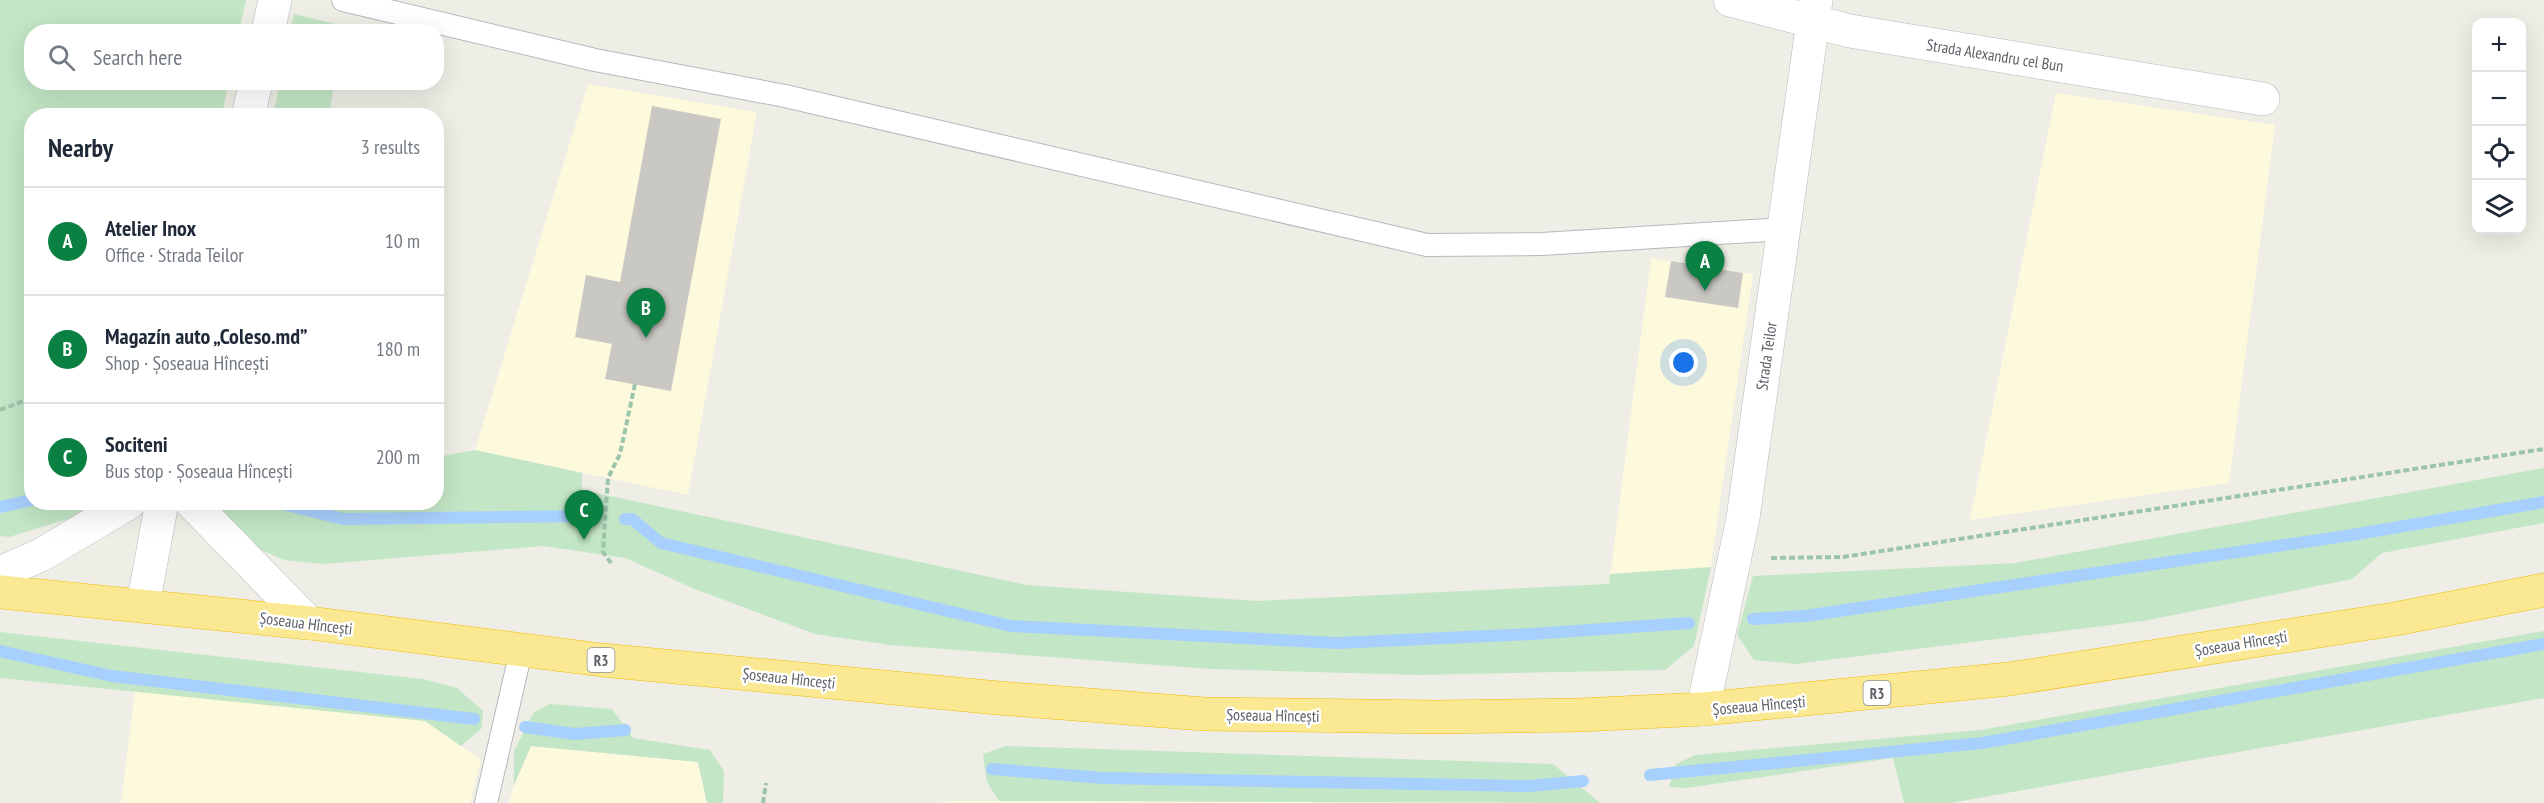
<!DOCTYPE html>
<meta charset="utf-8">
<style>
:root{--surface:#fff;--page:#f6f6f7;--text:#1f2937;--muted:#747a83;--line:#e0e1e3;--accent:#0b8043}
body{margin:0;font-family:"PT Sans Narrow",sans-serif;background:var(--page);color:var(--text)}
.controls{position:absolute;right:18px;top:18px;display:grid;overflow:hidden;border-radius:12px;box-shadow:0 6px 24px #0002}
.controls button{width:54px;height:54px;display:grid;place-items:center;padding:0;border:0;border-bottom:2px solid var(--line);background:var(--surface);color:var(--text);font:30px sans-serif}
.you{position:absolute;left:1684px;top:363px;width:21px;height:21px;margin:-15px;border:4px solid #fff;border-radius:50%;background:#1a73e8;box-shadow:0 0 0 9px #1a73e833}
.badge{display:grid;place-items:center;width:39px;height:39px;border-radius:50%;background:var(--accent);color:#fff;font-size:20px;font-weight:700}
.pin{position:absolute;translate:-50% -50px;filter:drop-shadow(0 2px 3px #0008)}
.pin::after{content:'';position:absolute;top:32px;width:21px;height:18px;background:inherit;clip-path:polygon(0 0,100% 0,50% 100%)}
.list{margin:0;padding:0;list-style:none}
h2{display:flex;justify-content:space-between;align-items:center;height:78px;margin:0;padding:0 24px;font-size:26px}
h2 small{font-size:20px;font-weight:400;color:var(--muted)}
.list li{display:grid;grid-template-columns:39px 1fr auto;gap:18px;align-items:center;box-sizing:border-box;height:108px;padding:0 24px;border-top:2px solid var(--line)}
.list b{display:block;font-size:22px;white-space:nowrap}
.list p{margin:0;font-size:20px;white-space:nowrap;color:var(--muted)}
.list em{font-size:20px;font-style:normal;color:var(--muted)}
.icon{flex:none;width:33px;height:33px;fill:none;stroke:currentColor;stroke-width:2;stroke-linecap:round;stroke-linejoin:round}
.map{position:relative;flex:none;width:2544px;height:803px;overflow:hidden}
.search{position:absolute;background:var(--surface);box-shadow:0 6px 24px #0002;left:24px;top:24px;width:420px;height:66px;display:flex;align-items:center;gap:15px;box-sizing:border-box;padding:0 21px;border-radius:24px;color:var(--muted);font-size:22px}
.panel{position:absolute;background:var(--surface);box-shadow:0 6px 24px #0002;left:24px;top:108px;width:420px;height:402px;border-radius:24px}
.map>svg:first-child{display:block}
</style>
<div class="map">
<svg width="2544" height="803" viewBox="0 0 2544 803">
<rect width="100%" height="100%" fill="#efeee6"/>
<g fill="#fdf9dd">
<polygon points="588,84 757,112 688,495 475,450"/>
<polygon points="2056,93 2275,125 2229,483 1970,520"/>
<polygon points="1651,258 1753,274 1709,578 1609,584"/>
<polygon points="135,691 425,721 481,760 470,803 121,803"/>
<polygon points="531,746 698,762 707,803 509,803 514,785"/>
<polygon points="956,801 1498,801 1500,803 935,803"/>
</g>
<g fill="#c3e6c6">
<polygon points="0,0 246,0 239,31 32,32 32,82 228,83 222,115 32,116 32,502 94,503 68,519 9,537 0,536"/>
<polygon points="294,14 344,26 343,31 290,31"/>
<polygon points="280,83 334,83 329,115 273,115"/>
<polygon points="475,450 582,473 582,490 1027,585 1257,601 1609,584 1610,574 1711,567 1694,646 1665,670 1418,675 1211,669 890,645 815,634 695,589 625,558 544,546 324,564 284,560 252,546 216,503 436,502 437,457"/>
<polygon points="2544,468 2544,523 2382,553 2352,579 2144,621 1795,664 1754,660 1737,635 1753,576 2015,563"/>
<polygon points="2544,631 2544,698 1950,803 1904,803 1893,758 1686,788 1669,787 1676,764 1695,755 1980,730"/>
<polygon points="0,632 423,679 457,688 483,711 482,728 461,746 425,721 0,678"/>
<polygon points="550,704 612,709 633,738 710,750 724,771 723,803 707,803 698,762 531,746 514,785 514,751 534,712"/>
<polygon points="1006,746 1553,764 1600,803 999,801 987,782 983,754"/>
</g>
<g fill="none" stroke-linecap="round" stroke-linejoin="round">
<g stroke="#a8d0fd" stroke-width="12">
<polyline points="275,502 343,519 586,516"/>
<polyline points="0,507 32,500"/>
<polyline points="625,519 632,519 661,543 1011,626 1337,643 1532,634 1689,623"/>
<polyline points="1753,619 1805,616 2352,535 2544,502"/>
<polyline points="0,651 112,676 474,719"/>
<polyline points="525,727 575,734 625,730"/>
<polyline points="992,769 1103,778 1529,786 1583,781"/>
<polyline points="1650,775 1982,743 2544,644"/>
</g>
</g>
<g fill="#cac8c3">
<polygon points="652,106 721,119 671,391 605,379 612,344 575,337 586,275 620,282"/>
<polygon points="1671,261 1743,273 1738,308 1665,297"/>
</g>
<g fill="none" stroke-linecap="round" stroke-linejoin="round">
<defs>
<g id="lane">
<polyline points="343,0 595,60 785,96 1427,245 1542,244 1783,229"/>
<polyline points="486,803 521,651"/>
</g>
<g id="street">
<polyline points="1730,0 1850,31 2263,99"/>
<polyline points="1703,709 1743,518 1816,0"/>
</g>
<g id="secondary">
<polyline points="268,32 275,0"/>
<polyline points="248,116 256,82"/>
<polyline points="191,502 309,623"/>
<polyline points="0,573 41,555 130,502"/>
<polyline points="143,605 162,502"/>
</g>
<polyline id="highway" points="0,592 309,623 602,660 998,698 1204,714 1438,717 1580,715 1703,709 2009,679 2395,619 2544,590"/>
</defs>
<use href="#lane" stroke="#b6b8bc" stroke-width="24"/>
<use href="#street" stroke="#b6b8bc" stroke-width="34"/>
<use href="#secondary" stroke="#b7b9bf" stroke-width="34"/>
<use href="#highway" stroke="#f0bc05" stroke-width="34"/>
<g stroke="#9bc5ab" stroke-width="4" stroke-dasharray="6 3" stroke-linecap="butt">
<polyline points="0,410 32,398"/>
<polyline points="1771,558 1843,557 2544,449"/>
<polyline points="611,563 603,552 608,478 620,454 635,384"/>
<polyline points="763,803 766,783"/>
</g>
<use href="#lane" stroke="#fff" stroke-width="22"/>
<use href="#street" stroke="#fff" stroke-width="33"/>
<use href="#secondary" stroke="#fff" stroke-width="33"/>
<use href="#highway" stroke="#fae992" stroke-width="33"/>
</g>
<g text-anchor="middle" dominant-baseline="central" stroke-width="5" stroke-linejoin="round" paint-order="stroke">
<g fill="#fff" stroke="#8e9094" stroke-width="1.5">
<rect x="587.5" y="648" width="27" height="24" rx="4.5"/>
<rect x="1863.5" y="681" width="27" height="24" rx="4.5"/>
</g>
<g font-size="15" font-weight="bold" fill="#5d6066">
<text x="601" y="660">R3</text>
<text x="1877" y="693">R3</text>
</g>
<g font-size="16" fill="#5d6066" stroke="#fff">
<text transform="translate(1995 55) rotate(9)">Strada Alexandru cel Bun</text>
<text transform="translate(1766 356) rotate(-82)">Strada Teilor</text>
<text transform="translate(306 623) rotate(7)">Șoseaua Hîncești</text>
<text transform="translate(2241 643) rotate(-9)">Șoseaua Hîncești</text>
<text transform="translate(789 678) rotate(6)">Șoseaua Hîncești</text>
<text transform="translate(1759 705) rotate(-5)">Șoseaua Hîncești</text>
<text transform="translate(1273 715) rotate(1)">Șoseaua Hîncești</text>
</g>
</g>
</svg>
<div class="controls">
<button>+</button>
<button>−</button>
<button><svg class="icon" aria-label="locate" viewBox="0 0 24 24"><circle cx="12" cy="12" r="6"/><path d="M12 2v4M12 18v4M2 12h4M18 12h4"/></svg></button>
<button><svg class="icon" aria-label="layers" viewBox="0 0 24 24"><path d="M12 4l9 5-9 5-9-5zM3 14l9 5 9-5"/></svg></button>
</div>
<div class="you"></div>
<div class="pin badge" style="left:1705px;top:291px">A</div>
<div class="pin badge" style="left:646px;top:338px">B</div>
<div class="pin badge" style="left:584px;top:540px">C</div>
<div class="search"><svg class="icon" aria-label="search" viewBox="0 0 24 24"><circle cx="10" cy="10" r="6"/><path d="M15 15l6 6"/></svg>Search here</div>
<section class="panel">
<h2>Nearby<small>3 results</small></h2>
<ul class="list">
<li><span class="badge">A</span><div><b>Atelier Inox</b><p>Office · Strada Teilor</p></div><em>10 m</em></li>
<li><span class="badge">B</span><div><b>Magazín auto „Coleso.md”</b><p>Shop · Șoseaua Hîncești</p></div><em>180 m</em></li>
<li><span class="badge">C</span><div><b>Sociteni</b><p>Bus stop · Șoseaua Hîncești</p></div><em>200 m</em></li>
</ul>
</section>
</div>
